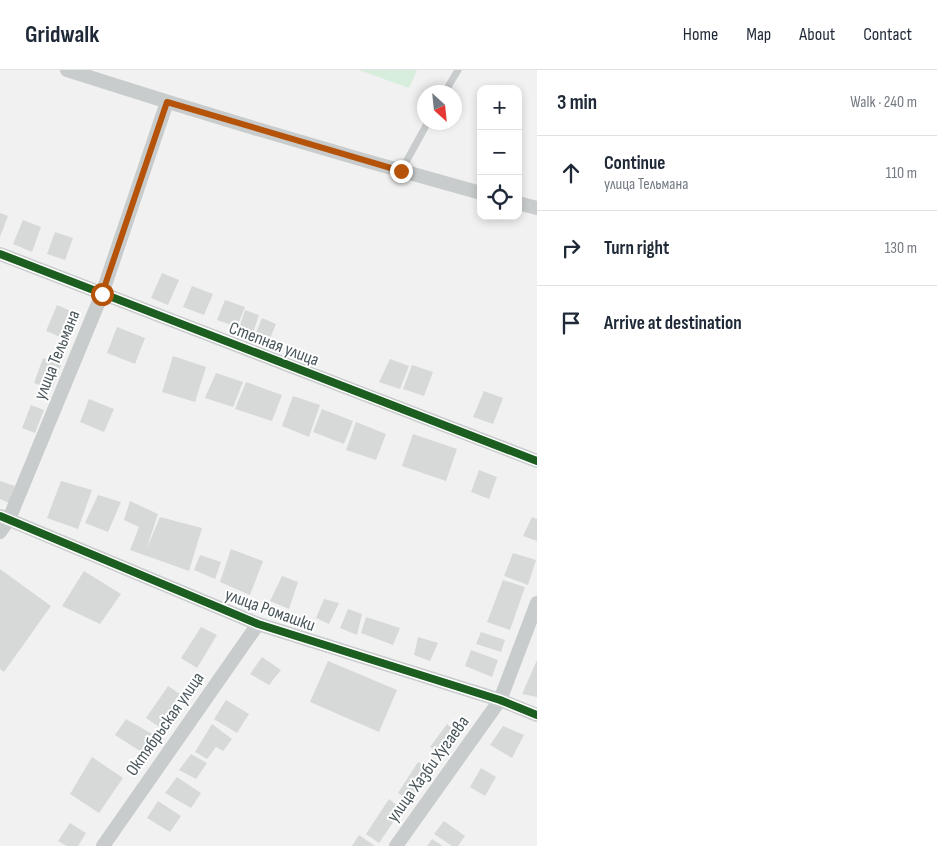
<!DOCTYPE html>
<meta charset="utf-8">
<style>
:root{--surface:#fff;--page:#f6f6f7;--text:#1f2937;--muted:#747a83;--line:#e0e1e3}
body{margin:0;font-family:"Sofia Sans Condensed",sans-serif;background:var(--page);color:var(--text)}
.controls{position:absolute;right:15px;top:15px;display:grid;overflow:hidden;border-radius:10px;box-shadow:0 2px 8px #0003}
.controls button{width:45px;height:45px;display:grid;place-items:center;padding:0;border:0;border-bottom:1px solid var(--line);background:var(--surface);color:var(--text);font:25px sans-serif}
.compass{position:absolute;left:417px;top:15px;width:45px;height:45px;border-radius:50%;background:var(--surface);box-shadow:0 2px 8px #0003;rotate:153deg}
.stop{position:absolute;width:15px;height:15px;margin:-11px;border:4px solid #b45309;border-radius:50%;background:#fff}
.stop.end{background:#b45309;border-color:#fff;box-shadow:0 1px 5px #0008}
.list{margin:0;padding:0;list-style:none}
h2{display:flex;justify-content:space-between;align-items:center;height:65px;margin:0;padding:0 20px;font-size:21px}
h2 small{font-size:16px;font-weight:400;color:var(--muted)}
.list li{display:grid;grid-template-columns:32px 1fr auto;gap:15px;align-items:center;box-sizing:border-box;height:75px;padding:0 20px;border-top:1px solid var(--line)}
.list b{display:block;font-size:19px;white-space:nowrap}
.list p{margin:0;font-size:16px;white-space:nowrap;color:var(--muted)}
.list em{font-size:16px;font-style:normal;color:var(--muted)}
.icon{flex:none;width:28px;height:28px;fill:none;stroke:currentColor;stroke-width:2;stroke-linecap:round;stroke-linejoin:round}
.map{position:relative;flex:none;width:537px;height:776px;overflow:hidden}
header{display:flex;align-items:center;gap:30px;box-sizing:border-box;height:70px;padding:0 25px;background:var(--surface);border-bottom:1px solid var(--line)}
header strong{font-size:24px}
nav{display:flex;gap:28px;margin-inline-start:auto;font-size:18px}
main{display:flex}
aside{flex:1;background:var(--surface)}
.map>svg:first-child{display:block}
</style>
<header>
<strong>Gridwalk</strong>
<nav><a>Home</a><a>Map</a><a>About</a><a>Contact</a></nav>
</header>
<main>
<div class="map">
<svg width="537" height="776" viewBox="0 0 537 776">
<rect width="100%" height="100%" fill="#f1f1f1"/>
<polygon fill="#d7eedd" points="359,0 417,0 409,18"/>
<g fill="#d7d9d9">
<polygon points="0,143 8,146 0,167"/>
<polygon points="23,150 41,157 32,182 13,174"/>
<polygon points="55,162 73,168 65,190 47,184"/>
<polygon points="162,203 179,210 168,235 151,228"/>
<polygon points="192,216 213,224 204,245 183,237"/>
<polygon points="225,230 245,237 237,257 217,250"/>
<polygon points="57,235 80,245 70,271 46,261"/>
<polygon points="245,240 259,245 253,263 239,258"/>
<polygon points="262,248 276,254 269,271 255,265"/>
<polygon points="117,257 145,268 135,294 107,283"/>
<polygon points="173,286 206,297 195,332 162,322"/>
<polygon points="43,288 61,295 52,319 34,313"/>
<polygon points="390,289 409,296 400,319 379,312"/>
<polygon points="412,295 433,302 424,326 403,319"/>
<polygon points="216,303 243,312 233,337 205,328"/>
<polygon points="246,312 282,325 272,351 235,339"/>
<polygon points="484,321 503,328 493,354 473,347"/>
<polygon points="293,326 320,335 309,367 282,356"/>
<polygon points="89,329 114,339 104,362 80,352"/>
<polygon points="31,335 44,340 35,363 22,358"/>
<polygon points="322,339 353,351 344,374 313,362"/>
<polygon points="356,352 386,364 376,390 346,380"/>
<polygon points="413,364 457,379 446,411 402,396"/>
<polygon points="479,400 497,407 489,429 471,422"/>
<polygon points="0,411 15,416 9,433 0,429"/>
<polygon points="61,411 92,420 78,459 47,448"/>
<polygon points="98,425 121,432 108,462 85,453"/>
<polygon points="130,431 158,444 146,480 160,447 202,458 189,501 130,480 139,457 124,450"/>
<polygon points="532,447 537,449 537,471 523,466"/>
<polygon points="231,479 263,491 250,525 220,512"/>
<polygon points="513,483 536,490 528,515 504,506"/>
<polygon points="200,485 221,492 215,509 194,500"/>
<polygon points="0,499 51,536 4,602 0,599"/>
<polygon points="84,501 121,524 100,554 62,536"/>
<polygon points="282,506 298,512 289,539 270,531"/>
<polygon points="503,510 525,517 510,560 487,552"/>
<polygon points="324,529 339,533 329,554 316,548"/>
<polygon points="348,539 362,544 357,565 340,558"/>
<polygon points="366,547 400,558 393,575 361,563"/>
<polygon points="201,557 217,565 197,598 181,588"/>
<polygon points="481,562 505,570 501,582 476,574"/>
<polygon points="418,567 438,573 430,591 414,585"/>
<polygon points="471,580 498,590 492,607 465,596"/>
<polygon points="262,587 281,600 269,615 250,604"/>
<polygon points="537,590 537,627 522,624"/>
<polygon points="328,591 397,620 379,662 310,632"/>
<polygon points="168,616 183,626 161,658 146,648"/>
<polygon points="226,630 249,644 237,663 214,649"/>
<polygon points="126,649 154,665 143,683 115,665"/>
<polygon points="212,654 232,669 223,681 216,677 207,689 195,682"/>
<polygon points="447,654 457,663 441,686 430,677"/>
<polygon points="503,656 524,665 512,688 490,675"/>
<polygon points="191,684 207,693 196,709 179,700"/>
<polygon points="92,687 123,708 99,743 70,724"/>
<polygon points="418,692 432,699 410,731 398,723"/>
<polygon points="481,698 496,707 485,726 470,717"/>
<polygon points="177,707 201,723 191,738 165,723"/>
<polygon points="389,729 402,739 379,773 366,764"/>
<polygon points="158,731 181,746 170,762 147,748"/>
<polygon points="444,751 465,766 458,776 452,776 434,764"/>
<polygon points="70,753 86,763 78,776 67,776 58,771"/>
<polygon points="359,765 375,776 352,776"/>
<polygon points="432,769 443,776 427,776"/>
</g>
<g fill="none" stroke-linecap="round" stroke-linejoin="round">
<g stroke="#c9cccc" stroke-width="7">
<polyline points="445,22 458,0"/>
<polyline points="401,101 428,52"/>
</g>
<g stroke="#c9cccc" stroke-width="14">
<path d="M 67,0 C 204,44 342,85 481,123"/>
<polyline points="518,133 537,138"/>
<polyline points="0,184 537,391"/>
<polyline points="0,446 258,554 500,630 537,645"/>
<polyline points="0,462 9,449 102,224 167,32"/>
<polyline points="103,776 258,554"/>
<polyline points="396,776 500,630 537,533"/>
</g>
<defs>
<g id="cycleway">
<polyline points="0,184 537,391"/>
<polyline points="0,446 258,554 500,630 537,645"/>
</g>
</defs>
<use href="#cycleway" stroke="#fff" stroke-width="11"/>
<use href="#cycleway" stroke="#1b5e20" stroke-width="8"/>
</g>
<g fill="none" stroke-linecap="round" stroke-linejoin="round">
<polyline stroke="#b45309" stroke-width="6" points="102,224 167,32 401,101"/>
</g>
<g text-anchor="middle" dominant-baseline="central" stroke-width="4" stroke-linejoin="round" paint-order="stroke">
<g font-size="18" fill="#49565b" stroke="#fff">
<text transform="translate(274 274) rotate(21)">Степная улица</text>
<text transform="translate(57 285) rotate(-68)">улица Тельмана</text>
<text transform="translate(270 540) rotate(20)">улица Ромашки</text>
<text transform="translate(165 654) rotate(-55)">Октябрьская улица</text>
<text transform="translate(428 699) rotate(-54)">улица Хазби Хугаева</text>
</g>
</g>
</svg>
<div class="controls">
<button>+</button>
<button>−</button>
<button><svg class="icon" aria-label="locate" viewBox="0 0 24 24"><circle cx="12" cy="12" r="6"/><path d="M12 2v4M12 18v4M2 12h4M18 12h4"/></svg></button>
</div>
<svg class="compass" viewBox="-18 -18 36 36"><path d="M0-13l5 13h-10z" fill="#e53935"/><path d="M0 13l5-13h-10z" fill="#747a83"/></svg>
<div class="stop" style="left:102px;top:224px"></div>
<div class="stop end" style="left:401px;top:101px"></div>
</div>
<aside>
<h2>3 min<small>Walk · 240 m</small></h2>
<ul class="list">
<li><svg class="icon" aria-label="ahead" viewBox="0 0 24 24"><path d="M12 20V5M6 11l6-6 6 6"/></svg><div><b>Continue</b><p>улица Тельмана</p></div><em>110 m</em></li>
<li><svg class="icon" aria-label="right" viewBox="0 0 24 24"><path d="M7 20v-9h11M14 6l5 5-5 5"/></svg><div><b>Turn right</b></div><em>130 m</em></li>
<li><svg class="icon" aria-label="arrive" viewBox="0 0 24 24"><path d="M6 21V4h12l-3 4 3 4H6"/></svg><div><b>Arrive at destination</b></div></li>
</ul>
</aside>
</main>
